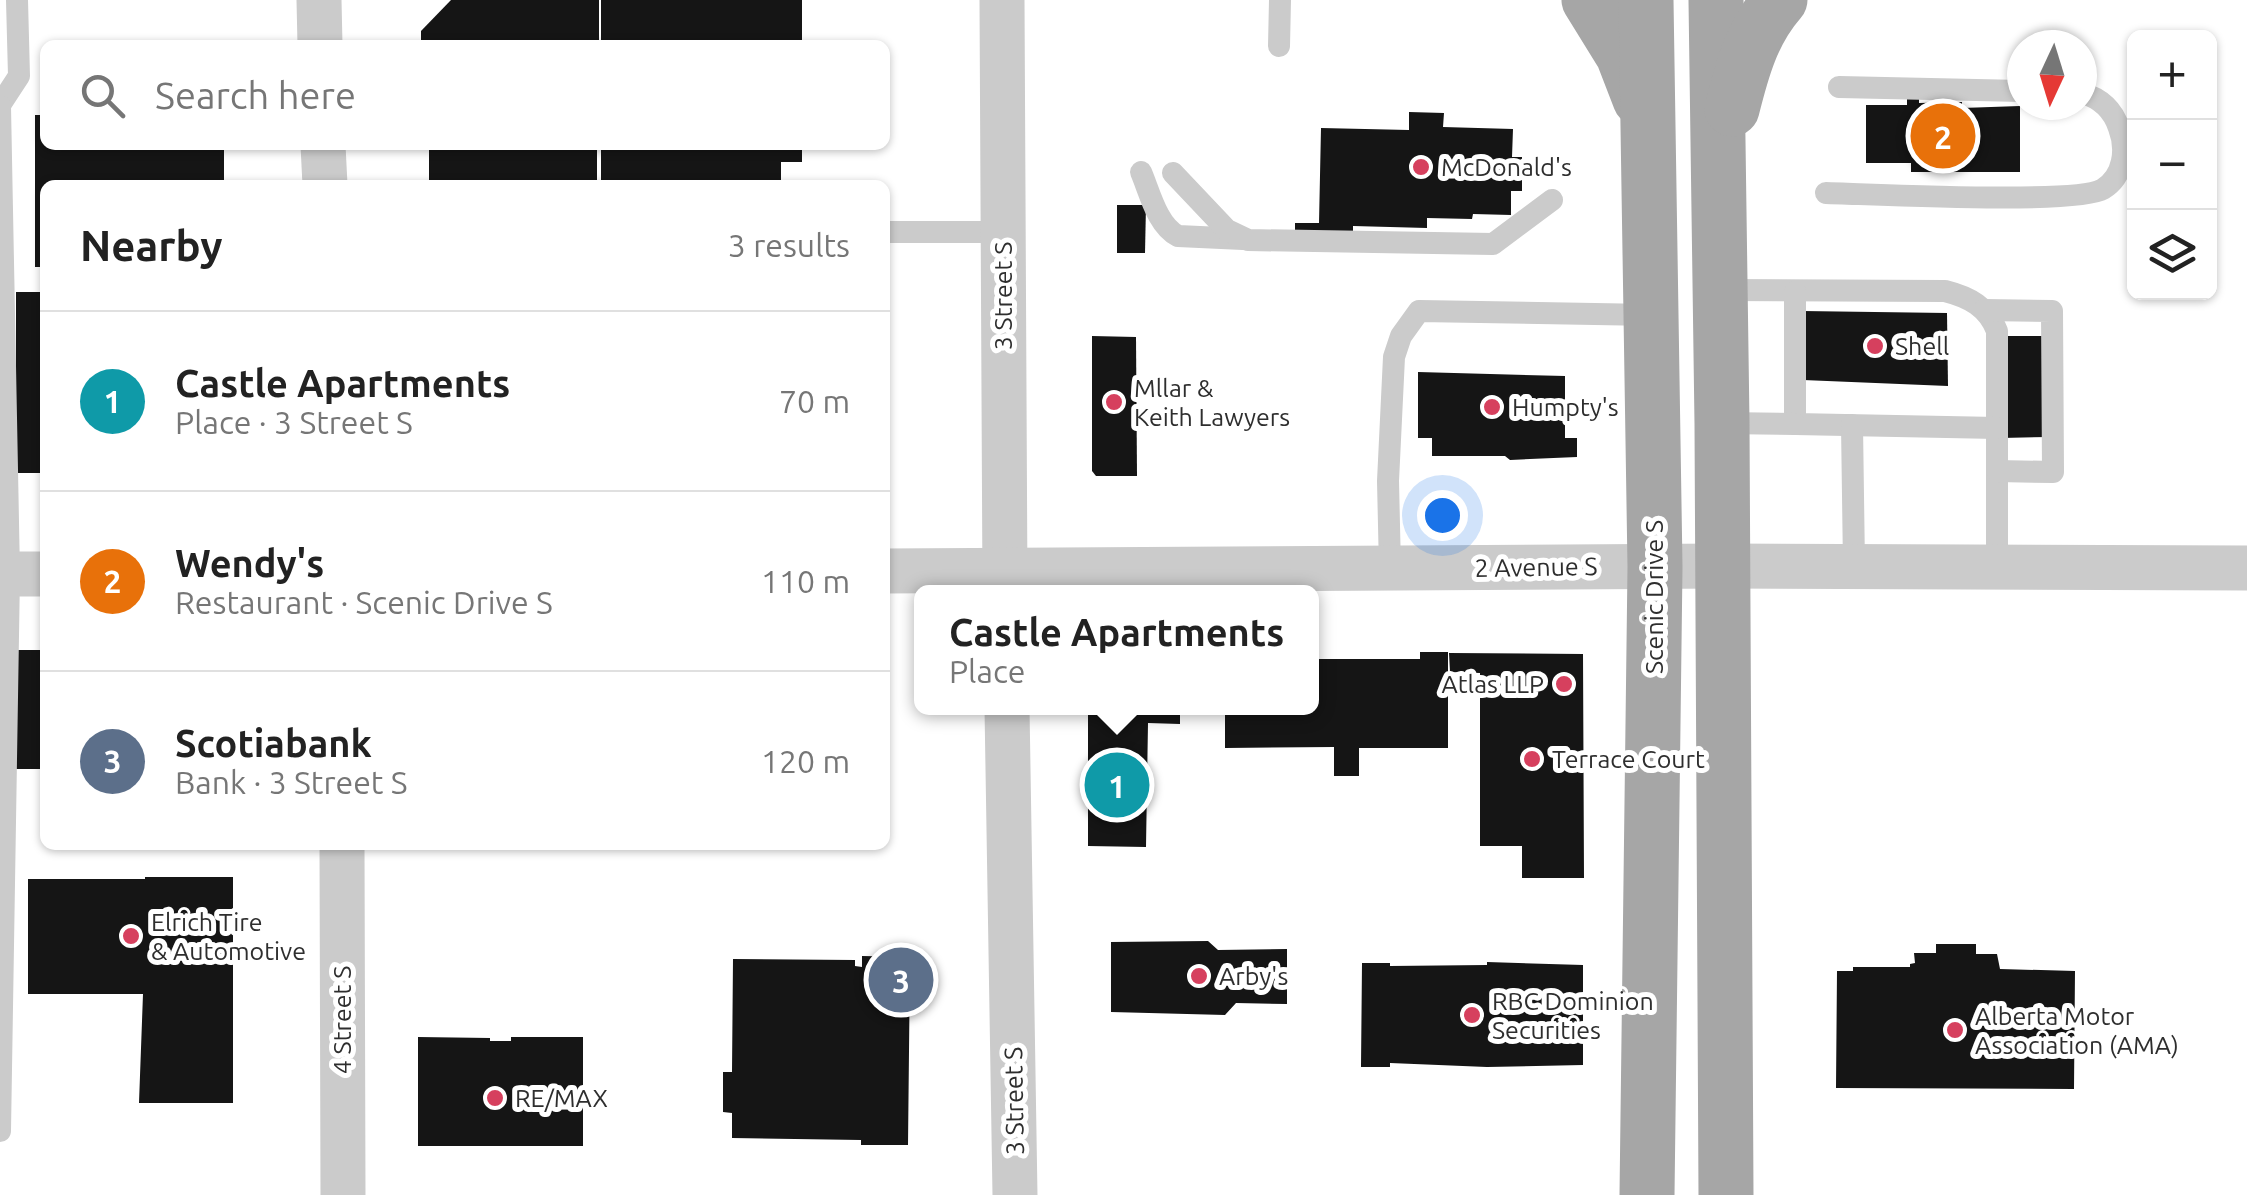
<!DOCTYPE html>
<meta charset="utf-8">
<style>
:root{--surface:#fff;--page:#f6f6f6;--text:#222;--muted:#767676;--line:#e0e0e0;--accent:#2563eb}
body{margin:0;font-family:Ubuntu,sans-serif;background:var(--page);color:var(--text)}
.controls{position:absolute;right:30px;top:30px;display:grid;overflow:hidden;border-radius:15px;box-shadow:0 2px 8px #0004}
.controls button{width:90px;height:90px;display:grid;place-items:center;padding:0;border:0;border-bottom:2px solid var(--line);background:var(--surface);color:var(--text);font:50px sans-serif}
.compass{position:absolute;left:2007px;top:30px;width:90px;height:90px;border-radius:50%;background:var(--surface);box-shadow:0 2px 8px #0004;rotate:184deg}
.you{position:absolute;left:1442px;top:515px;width:35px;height:35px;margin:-25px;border:8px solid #fff;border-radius:50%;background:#1a73e8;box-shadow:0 0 0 15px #1a73e833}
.badge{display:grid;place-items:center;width:65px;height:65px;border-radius:50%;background:var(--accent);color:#fff;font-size:32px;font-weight:700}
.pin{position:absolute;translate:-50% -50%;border:5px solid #fff;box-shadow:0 2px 10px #0006}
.popup{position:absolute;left:914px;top:585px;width:405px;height:130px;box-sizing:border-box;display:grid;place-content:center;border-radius:15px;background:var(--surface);filter:drop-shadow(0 2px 8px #0005);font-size:32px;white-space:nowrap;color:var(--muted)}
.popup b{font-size:38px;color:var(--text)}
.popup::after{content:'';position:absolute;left:50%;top:100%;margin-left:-20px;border:20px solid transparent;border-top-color:var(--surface)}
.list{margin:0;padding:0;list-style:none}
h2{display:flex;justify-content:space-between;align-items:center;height:130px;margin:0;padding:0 40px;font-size:42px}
h2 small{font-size:32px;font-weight:400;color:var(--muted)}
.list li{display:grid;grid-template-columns:65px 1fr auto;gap:30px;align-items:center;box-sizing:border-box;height:180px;padding:0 40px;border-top:2px solid var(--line)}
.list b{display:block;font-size:38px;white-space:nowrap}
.list p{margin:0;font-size:32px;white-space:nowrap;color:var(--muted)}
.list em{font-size:32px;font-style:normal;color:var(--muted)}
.icon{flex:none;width:55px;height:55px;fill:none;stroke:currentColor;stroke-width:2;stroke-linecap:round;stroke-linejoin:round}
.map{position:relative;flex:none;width:2247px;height:1195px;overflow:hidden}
.search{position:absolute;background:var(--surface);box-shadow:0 2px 8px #0004;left:40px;top:40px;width:850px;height:110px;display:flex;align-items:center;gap:25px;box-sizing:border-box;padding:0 35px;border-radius:15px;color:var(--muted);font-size:38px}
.panel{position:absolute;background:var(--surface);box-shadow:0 2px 8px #0004;left:40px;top:180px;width:850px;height:670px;border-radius:15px}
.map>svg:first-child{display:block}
</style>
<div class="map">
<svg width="2247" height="1195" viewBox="0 0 2247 1195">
<rect width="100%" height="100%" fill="#fff"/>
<g fill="#151515">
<polygon points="451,0 599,0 599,45 421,45 421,31"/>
<rect x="601" y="0" width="201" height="45"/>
<polygon points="1907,98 1919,99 1919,103 1962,102 1962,108 2020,106 2020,172 1911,172 1911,163 1866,163 1866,105 1907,105"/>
<polygon points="1409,112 1444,113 1443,127 1513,129 1512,157 1522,157 1522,191 1511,191 1511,215 1473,214 1472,219 1427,218 1427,228 1353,226 1353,232 1295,231 1295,223 1319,223 1321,128 1409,130"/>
<polygon points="35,115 45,115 45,145 224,145 224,185 45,185 45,267 35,267"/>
<rect x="429" y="145" width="168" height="40"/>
<polygon points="601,145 802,145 802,162 781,162 781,185 601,185"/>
<polygon points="1117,205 1146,205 1145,253 1117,253"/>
<rect x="16" y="292" width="29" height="181"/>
<polygon points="1802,311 1947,313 1948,386 1803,380"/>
<polygon points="1092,336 1136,337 1137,476 1096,476 1092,471"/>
<polygon points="2003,336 2048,336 2049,437 2001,438"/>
<polygon points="1418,372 1565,376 1565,438 1577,438 1577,457 1510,460 1505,456 1432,456 1432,438 1418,438"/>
<rect x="16" y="650" width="29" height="119"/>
<polygon points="1420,652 1448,652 1448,748 1359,748 1359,776 1334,776 1334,747 1225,748 1225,708 1312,708 1312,659 1420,659"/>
<polygon points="1449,653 1583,654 1584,878 1522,878 1522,846 1480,846 1480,673 1450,672"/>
<polygon points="1088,708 1180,708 1180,724 1148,723 1146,847 1088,846"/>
<polygon points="145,877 233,877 233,1103 139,1103 143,994 28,994 28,879 145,879"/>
<polygon points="1208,941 1218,950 1287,949 1287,1004 1236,1003 1225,1015 1111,1012 1111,942"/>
<polygon points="1936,944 1976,944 1976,954 1997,954 2000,969 2075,971 2074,1089 1836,1088 1837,971 1853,971 1853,967 1910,967 1910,964 1915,963 1914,953 1936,953"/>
<polygon points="862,956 910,957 908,1145 861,1145 861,1140 732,1138 732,1113 723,1112 723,1072 732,1072 733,959 855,960 855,966 862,967"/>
<polygon points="1487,962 1583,965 1583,1065 1487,1067 1390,1063 1390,1067 1361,1067 1362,963 1390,963 1390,966 1487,965"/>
<polygon points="418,1037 490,1038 490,1041 511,1041 511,1037 583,1037 583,1146 418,1146"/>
</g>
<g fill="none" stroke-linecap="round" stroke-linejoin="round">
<g stroke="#cbcbcb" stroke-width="22">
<polyline points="1279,46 1280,0"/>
<polyline points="1839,87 2022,91"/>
<polyline points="0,105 19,76 17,0"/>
<polyline points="0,106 9,574 0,1131"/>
<path d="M 1141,172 C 1150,193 1157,225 1178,236 L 1243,239"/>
<polyline points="1173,173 1227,230 1248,240 1493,244 1552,200"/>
<path d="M 1826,193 C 1870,194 2077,205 2103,189 C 2124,176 2127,149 2119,128 C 2113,110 2100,98 2082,93"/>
<polyline points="885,232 1002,232"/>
<path d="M 1720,290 L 1945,291 C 1969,297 1988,307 1997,331 L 1997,567"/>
<polyline points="1795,292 1795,424 1997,428"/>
<polyline points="1984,310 2052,311 2053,472 1997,471"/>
<polyline points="1722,423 1795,424"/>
<polyline points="1852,425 1854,566"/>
<polyline points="1390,569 1388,481 1394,357 1401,336 1419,311 1651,315"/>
</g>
<g stroke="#cbcbcb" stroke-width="45">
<polyline points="319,0 320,45"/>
<polyline points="1002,0 1005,592"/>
<polyline points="323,145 325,185"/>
<polyline points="885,571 1723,566 2247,568"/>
<polyline points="0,574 45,574"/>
<polyline points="1007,708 1015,1195"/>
<polyline points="342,845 343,1195"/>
</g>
<g stroke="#a6a6a6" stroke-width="55">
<polyline points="1589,0 1623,55 1640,99"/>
<polyline points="1646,0 1655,567 1647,1195"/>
<polyline points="1716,0 1722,423 1726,1195"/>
<path d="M 1732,109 C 1742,69 1752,32 1780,0"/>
</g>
</g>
<g fill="#d6405e" stroke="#fff" stroke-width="4">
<circle cx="1421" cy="167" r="10"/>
<circle cx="1875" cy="346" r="10"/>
<circle cx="1114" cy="402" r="10"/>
<circle cx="1492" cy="407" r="10"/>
<circle cx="1564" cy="684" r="10"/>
<circle cx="1532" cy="759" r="10"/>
<circle cx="131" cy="936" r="10"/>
<circle cx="1199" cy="976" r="10"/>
<circle cx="1472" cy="1015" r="10"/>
<circle cx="1955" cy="1030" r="10"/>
<circle cx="495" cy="1098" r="10"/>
</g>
<g text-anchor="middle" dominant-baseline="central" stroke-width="10" stroke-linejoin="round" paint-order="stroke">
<g font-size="25" fill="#2e2e2e" stroke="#fff" text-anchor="start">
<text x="1441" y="167">McDonald's</text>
<text x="1895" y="346">Shell</text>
<text x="1134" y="388">Mllar &amp;<tspan x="1134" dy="29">Keith Lawyers</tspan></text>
<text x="1512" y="407">Humpty's</text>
<text x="1544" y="684" text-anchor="end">Atlas LLP</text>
<text x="1552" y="759">Terrace Court</text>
<text x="151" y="922">Elrich Tire<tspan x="151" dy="29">&amp; Automotive</tspan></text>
<text x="1219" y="976">Arby's</text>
<text x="1492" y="1001">RBC Dominion<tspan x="1492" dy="29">Securities</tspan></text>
<text x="1975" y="1016">Alberta Motor<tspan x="1975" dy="29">Association (AMA)</tspan></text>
<text x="515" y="1098">RE/MAX</text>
</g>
<g font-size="25" fill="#2e2e2e" stroke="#fff">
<text transform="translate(1003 296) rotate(-90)">3 Street S</text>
<text transform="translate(1536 567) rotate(-1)">2 Avenue S</text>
<text transform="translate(1654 597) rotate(-90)">Scenic Drive S</text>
<text transform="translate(342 1020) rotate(-90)">4 Street S</text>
<text transform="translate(1014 1101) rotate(-91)">3 Street S</text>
</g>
</g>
</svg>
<div class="controls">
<button>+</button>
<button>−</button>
<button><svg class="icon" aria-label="layers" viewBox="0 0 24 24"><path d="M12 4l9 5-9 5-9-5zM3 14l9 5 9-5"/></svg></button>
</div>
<svg class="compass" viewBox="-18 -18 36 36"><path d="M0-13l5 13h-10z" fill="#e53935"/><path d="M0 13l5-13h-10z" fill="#767676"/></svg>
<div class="you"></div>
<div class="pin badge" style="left:1117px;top:785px;background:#0f9aa8">1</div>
<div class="popup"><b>Castle Apartments</b>Place</div>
<div class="pin badge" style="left:1943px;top:136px;background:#e8710a">2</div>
<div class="pin badge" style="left:901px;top:980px;background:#5c6f8a">3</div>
<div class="search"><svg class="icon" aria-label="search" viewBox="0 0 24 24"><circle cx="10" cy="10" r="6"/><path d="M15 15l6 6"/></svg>Search here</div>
<section class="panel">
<h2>Nearby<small>3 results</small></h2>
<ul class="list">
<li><span class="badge" style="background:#0f9aa8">1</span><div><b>Castle Apartments</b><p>Place · 3 Street S</p></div><em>70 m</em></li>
<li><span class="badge" style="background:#e8710a">2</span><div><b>Wendy's</b><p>Restaurant · Scenic Drive S</p></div><em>110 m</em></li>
<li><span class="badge" style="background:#5c6f8a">3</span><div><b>Scotiabank</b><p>Bank · 3 Street S</p></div><em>120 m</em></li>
</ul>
</section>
</div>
